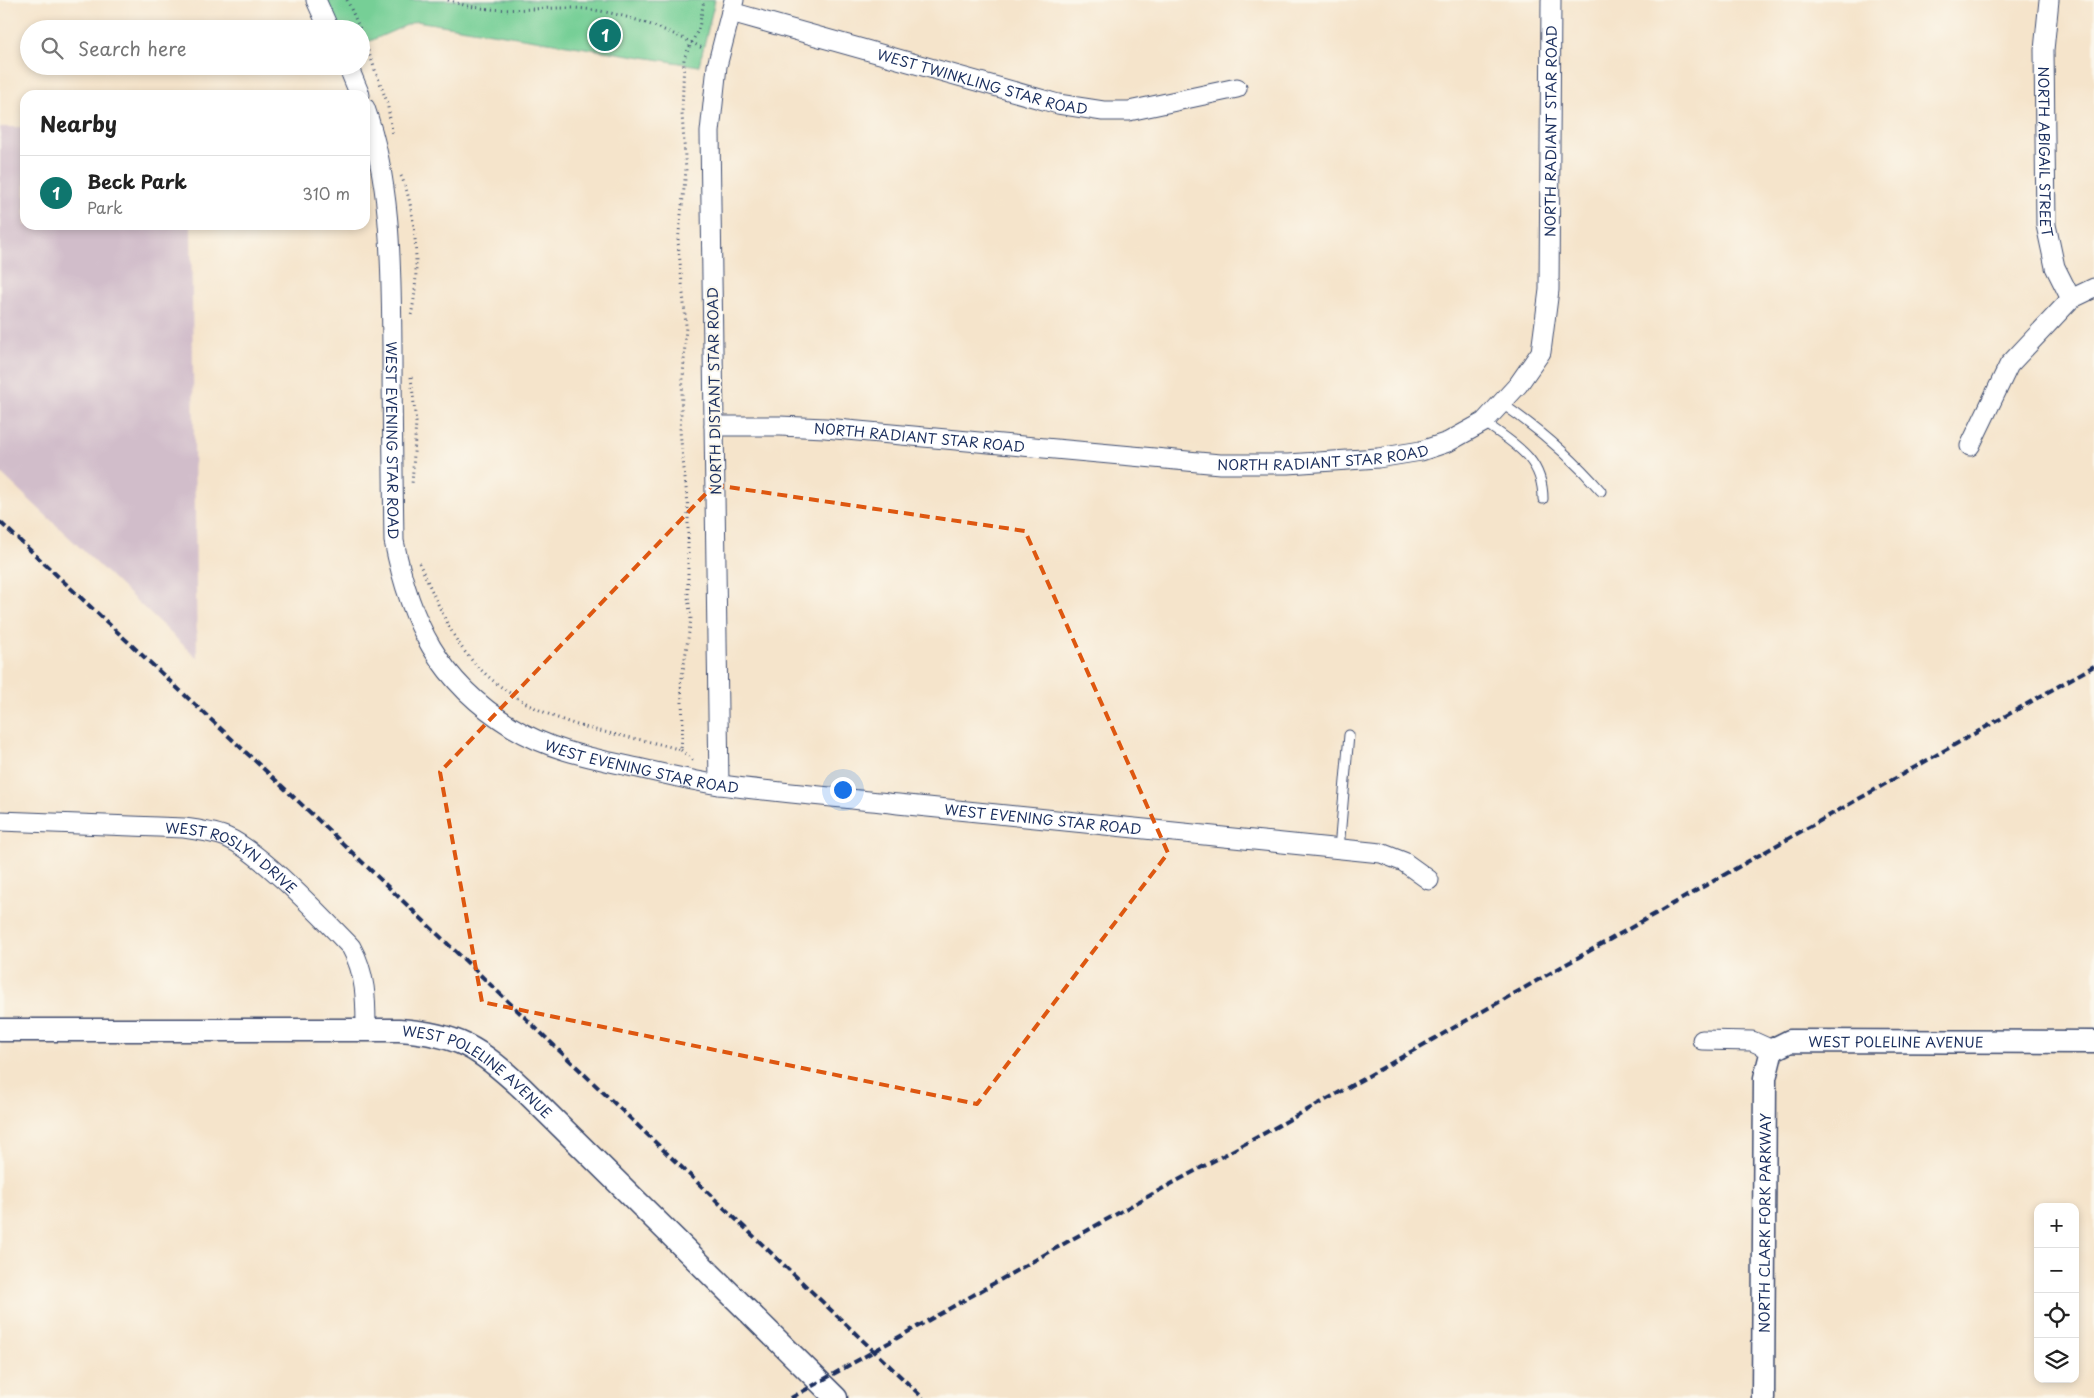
<!DOCTYPE html>
<meta charset="utf-8">
<style>
:root{--surface:#fff;--page:#f2f2f2;--text:#222;--muted:#767676;--line:#e0e0e0;--accent:#0f766e}
body{margin:0;font-family:"Playpen Sans",sans-serif;background:var(--page);color:var(--text)}
.controls{position:absolute;right:15px;bottom:15px;display:grid;overflow:hidden;border-radius:10px;box-shadow:0 2px 8px #0003}
.controls button{width:45px;height:45px;display:grid;place-items:center;padding:0;border:0;border-bottom:1px solid var(--line);background:var(--surface);color:var(--text);font:25px sans-serif}
.you{position:absolute;left:842px;top:789px;width:18px;height:18px;margin:-12px;border:4px solid #fff;border-radius:50%;background:#1a73e8;box-shadow:0 0 0 8px #1a73e833}
.badge{display:grid;place-items:center;width:32px;height:32px;border-radius:50%;background:var(--accent);color:#fff;font-size:16px;font-weight:700}
.pin{position:absolute;translate:-50% -50%;border:2px solid #fff;box-shadow:0 1px 5px #0006}
.list{margin:0;padding:0;list-style:none}
h2{display:flex;justify-content:space-between;align-items:center;height:65px;margin:0;padding:0 20px;font-size:21px}
h2 small{font-size:16px;font-weight:400;color:var(--muted)}
.list li{display:grid;grid-template-columns:32px 1fr auto;gap:15px;align-items:center;box-sizing:border-box;height:75px;padding:0 20px;border-top:1px solid var(--line)}
.list b{display:block;font-size:19px;white-space:nowrap}
.list p{margin:0;font-size:16px;white-space:nowrap;color:var(--muted)}
.list em{font-size:16px;font-style:normal;color:var(--muted)}
.icon{flex:none;width:28px;height:28px;fill:none;stroke:currentColor;stroke-width:2;stroke-linecap:round;stroke-linejoin:round}
.map{position:relative;flex:none;width:2094px;height:1398px;overflow:hidden}
.search{position:absolute;background:var(--surface);box-shadow:0 2px 8px #0003;left:20px;top:20px;width:350px;height:55px;display:flex;align-items:center;gap:12px;box-sizing:border-box;padding:0 18px;border-radius:28px;color:var(--muted);font-size:19px}
.panel{position:absolute;background:var(--surface);box-shadow:0 2px 8px #0003;left:20px;top:90px;width:350px;height:140px;border-radius:15px}
.map>svg:first-child{display:block}
</style>
<div class="map">
<svg width="2094" height="1398" viewBox="0 0 2094 1398">
<rect width="100%" height="100%" fill="#fbf7ec"/>
<filter id="ink" filterUnits="userSpaceOnUse"><feTurbulence type="fractalNoise" baseFrequency=".02" numOctaves="2"/><feDisplacementMap in="SourceGraphic" scale="10" xChannelSelector="R" yChannelSelector="G"/><feConvolveMatrix kernelMatrix="1 2 1 2 8 2 1 2 1" color-interpolation-filters="sRGB"/></filter>
<filter id="wash" filterUnits="userSpaceOnUse"><feTurbulence type="fractalNoise" baseFrequency=".0096" numOctaves="4" result="noise"/><feDisplacementMap in="SourceGraphic" scale="20" xChannelSelector="R" yChannelSelector="G"/><feGaussianBlur stdDeviation="1.12" result="paint"/><feColorMatrix in="noise" values="0 0 0 0 0 0 0 0 0 0 0 0 0 0 0 0 0 1.4 0 .05"/><feComposite in="paint" operator="in"/></filter>
<g filter="url(#wash)">
<rect width="100%" height="100%" fill="#f5e4cb"/>
<polygon fill="#d1bdca" points="0,127 25,127 25,225 191,225 197,658 0,472"/>
<polygon fill="#76cf96" stroke="#487f7a" points="326,0 715,0 699,66 416,21 361,45 361,29 340,29"/>
</g>
<g filter="url(#ink)">
<g fill="none" stroke-linecap="round" stroke-linejoin="round">
<defs>
<g id="service">
<path d="M 1501,403 C 1539,429 1571,456 1601,491"/>
<path d="M 1484,422 C 1514,444 1543,458 1543,499"/>
<polyline points="1339,849 1349,735"/>
</g>
<g id="minor">
<polyline points="316,0 329,29"/>
<path id="s1" d="M 2049,0 L 2044,50 L 2046,225 L 2055,267 L 2071,299"/>
<path id="s2" d="M 731,12 L 1058,104 L 1103,111 L 1129,111 L 1237,88"/>
<polyline points="348,66 360,95"/>
<path id="s3" d="M 365,108 C 392,185 391,267 392,347 C 392,412 393,476 394,541 C 410,622 439,682 512,727 C 549,750 592,758 633,767 C 662,773 692,781 721,785 C 780,793 839,797 898,804 C 1059,820 1220,837 1381,853 L 1404,862 L 1429,880"/>
<path id="s4" d="M 714,426 L 780,426 L 825,428 L 1220,464 L 1288,464 L 1378,458 L 1421,451 L 1448,442 L 1484,422 L 1518,385 L 1541,352 L 1549,290 L 1551,0"/>
<polyline points="1970,446 2009,365 2071,299 2094,288"/>
<polyline points="719,785 710,132 717,66 734,0"/>
<path id="s5" d="M 0,821 L 184,828 C 199,830 213,832 226,837 C 260,851 324,919 351,947 C 366,974 366,1000 366,1030"/>
<polyline points="1702,1040 1752,1041 1772,1050"/>
</g>
<g id="tertiary">
<path id="s6" d="M 0,1030 L 399,1030 C 458,1034 479,1048 522,1088 L 836,1398"/>
<path id="s7" d="M 1763,1398 L 1765,1078 L 1772,1050 L 1790,1041 L 2094,1042"/>
</g>
</defs>
<use href="#service" stroke="#3c4a6e" stroke-width="11"/>
<use href="#minor" stroke="#3c4a6e" stroke-width="21"/>
<use href="#tertiary" stroke="#3c4a6e" stroke-width="25"/>
<g stroke="#3c4a6e" stroke-width="3" stroke-dasharray="1 4" stroke-linecap="butt">
<polyline points="347,0 360,29"/>
<path d="M 448,0 C 490,16 530,7 573,8 C 617,10 666,28 704,49"/>
<polyline points="361,32 387,102 393,136"/>
<path d="M 401,176 C 417,209 420,279 411,315"/>
<polyline points="411,377 416,422 412,485"/>
<path d="M 419,563 C 430,586 440,610 452,632 C 477,678 526,708 574,724 C 609,735 646,739 681,750 L 683,721 L 681,684 L 691,619 L 688,597 L 688,507 L 680,431 L 686,325 L 678,241 L 686,171 L 682,114 L 684,58 L 699,28 L 704,0"/>
<polyline points="681,750 694,761"/>
</g>
<use href="#service" stroke="#fff" stroke-width="9"/>
<use href="#minor" stroke="#fff" stroke-width="19"/>
<use href="#tertiary" stroke="#fff" stroke-width="22"/>
<g stroke="#1b2f5e" stroke-width="4" stroke-dasharray="8 4" stroke-linecap="butt">
<polyline points="0,522 315,817 923,1398"/>
<polyline points="791,1398 1136,1203 1331,1097 2094,666"/>
</g>
</g>
</g>
<path fill="none" stroke="#de5710" stroke-width="4" stroke-dasharray="10 6" stroke-linejoin="round" d="M 714,485 L 1025,531 L 1168,853 L 977,1104 L 482,1002 L 440,772 Z"/>
<g text-anchor="middle" dominant-baseline="central" stroke-width="4" stroke-linejoin="round" paint-order="stroke">
<g font-size="14" fill="#1b2f5e" stroke="#fbf7ec">
<text stroke="none"><textPath href="#s2" startOffset="261">WEST TWINKLING STAR ROAD</textPath></text>
<text stroke="none"><textPath href="#s4" startOffset="1091">NORTH RADIANT STAR ROAD</textPath></text>
<text stroke="none"><textPath href="#s1" startOffset="152">NORTH ABIGAIL STREET</textPath></text>
<text transform="translate(714 391) rotate(-91)">NORTH DISTANT STAR ROAD</text>
<text stroke="none"><textPath href="#s4" startOffset="206">NORTH RADIANT STAR ROAD</textPath></text>
<text stroke="none"><textPath href="#s3" startOffset="335">WEST EVENING STAR ROAD</textPath></text>
<text stroke="none"><textPath href="#s4" startOffset="611">NORTH RADIANT STAR ROAD</textPath></text>
<text stroke="none"><textPath href="#s3" startOffset="800">WEST EVENING STAR ROAD</textPath></text>
<text stroke="none"><textPath href="#s3" startOffset="1205">WEST EVENING STAR ROAD</textPath></text>
<text stroke="none"><textPath href="#s5" startOffset="240">WEST ROSLYN DRIVE</textPath></text>
<text stroke="none"><textPath href="#s7" startOffset="475">WEST POLELINE AVENUE</textPath></text>
<text stroke="none"><textPath href="#s6" startOffset="490">WEST POLELINE AVENUE</textPath></text>
<text stroke="none"><textPath href="#s7" startOffset="175">NORTH CLARK FORK PARKWAY</textPath></text>
</g>
</g>
</svg>
<div class="controls">
<button>+</button>
<button>−</button>
<button><svg class="icon" aria-label="locate" viewBox="0 0 24 24"><circle cx="12" cy="12" r="6"/><path d="M12 2v4M12 18v4M2 12h4M18 12h4"/></svg></button>
<button><svg class="icon" aria-label="layers" viewBox="0 0 24 24"><path d="M12 4l9 5-9 5-9-5zM3 14l9 5 9-5"/></svg></button>
</div>
<div class="you"></div>
<div class="pin badge" style="left:605px;top:35px">1</div>
<div class="search"><svg class="icon" aria-label="search" viewBox="0 0 24 24"><circle cx="10" cy="10" r="6"/><path d="M15 15l6 6"/></svg>Search here</div>
<section class="panel">
<h2>Nearby<small></small></h2>
<ul class="list">
<li><span class="badge">1</span><div><b>Beck Park</b><p>Park</p></div><em>310 m</em></li>
</ul>
</section>
</div>
